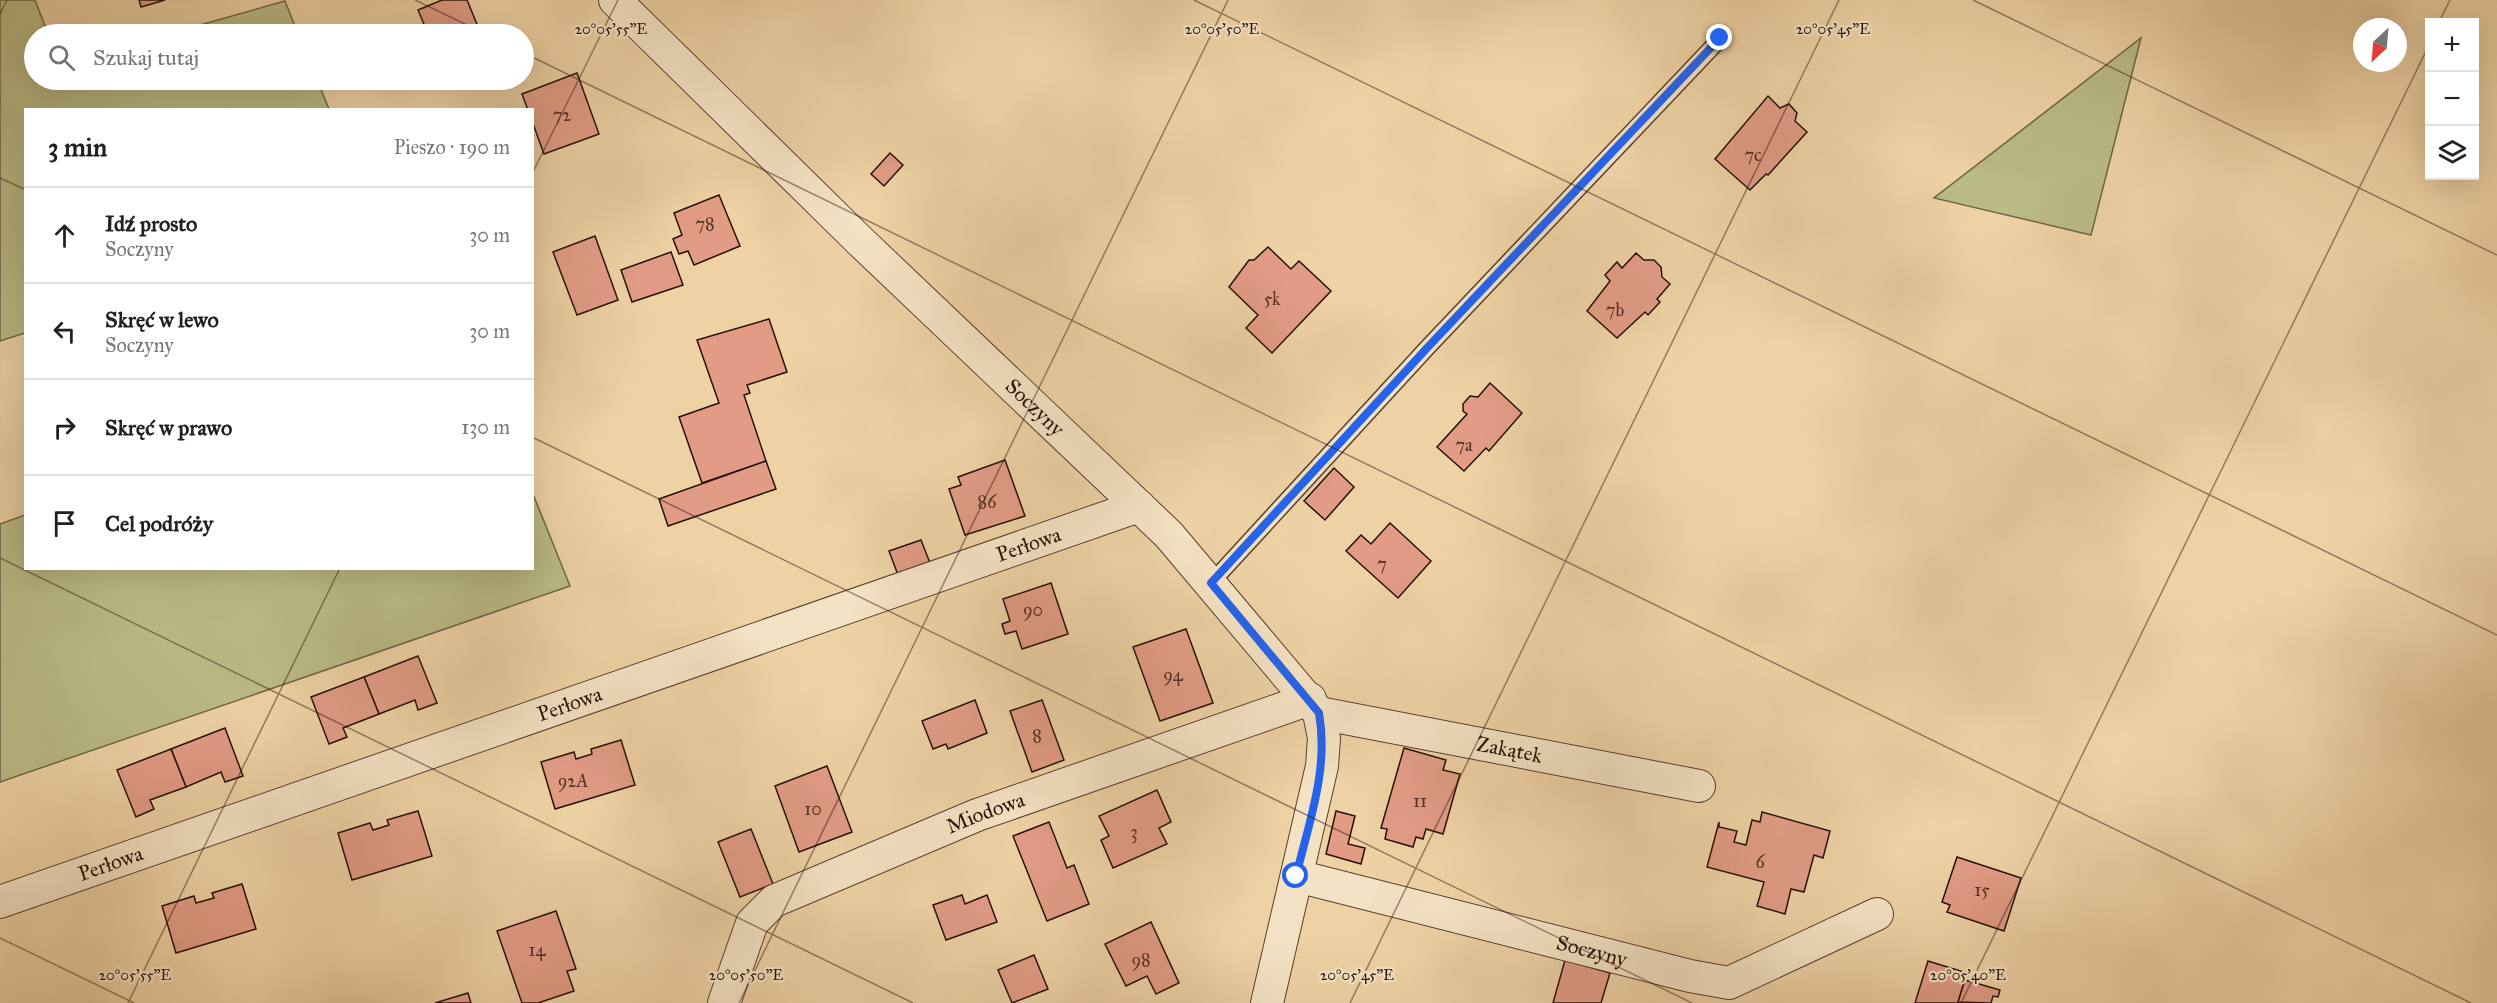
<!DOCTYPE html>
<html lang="pl">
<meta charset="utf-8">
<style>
:root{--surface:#fff;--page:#f2f2f2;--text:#202124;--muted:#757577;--line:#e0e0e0}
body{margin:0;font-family:"IM FELL Great Primer",serif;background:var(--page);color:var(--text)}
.controls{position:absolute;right:18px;top:18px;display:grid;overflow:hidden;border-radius:0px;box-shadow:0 6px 24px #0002}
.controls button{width:54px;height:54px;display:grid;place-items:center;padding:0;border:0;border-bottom:2px solid var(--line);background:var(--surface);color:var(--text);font:30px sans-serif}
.compass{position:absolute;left:2353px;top:18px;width:54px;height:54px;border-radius:50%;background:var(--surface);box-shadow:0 6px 24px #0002;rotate:206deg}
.stop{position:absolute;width:18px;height:18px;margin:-14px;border:4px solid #2563eb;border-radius:50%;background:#fff}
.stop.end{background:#2563eb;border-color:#fff;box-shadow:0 2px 6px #0008}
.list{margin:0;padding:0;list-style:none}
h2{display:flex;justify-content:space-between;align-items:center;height:78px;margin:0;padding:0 24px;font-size:26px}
h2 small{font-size:20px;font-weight:400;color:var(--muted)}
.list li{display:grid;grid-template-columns:39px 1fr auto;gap:18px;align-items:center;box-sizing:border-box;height:96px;padding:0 24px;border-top:2px solid var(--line)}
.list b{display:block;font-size:22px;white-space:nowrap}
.list p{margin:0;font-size:20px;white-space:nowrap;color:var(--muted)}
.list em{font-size:20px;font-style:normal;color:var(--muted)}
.icon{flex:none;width:33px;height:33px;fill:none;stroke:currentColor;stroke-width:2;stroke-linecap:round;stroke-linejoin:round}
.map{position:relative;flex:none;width:2497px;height:1003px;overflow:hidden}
.search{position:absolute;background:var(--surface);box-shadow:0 6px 24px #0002;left:24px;top:24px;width:510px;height:66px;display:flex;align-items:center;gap:15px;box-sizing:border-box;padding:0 21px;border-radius:33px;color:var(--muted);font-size:22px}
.panel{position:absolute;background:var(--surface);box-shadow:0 6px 24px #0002;left:24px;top:108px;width:510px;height:462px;border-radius:0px}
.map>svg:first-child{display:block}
</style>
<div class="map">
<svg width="2497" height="1003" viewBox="0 0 2497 1003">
<rect width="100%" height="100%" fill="#eed2a4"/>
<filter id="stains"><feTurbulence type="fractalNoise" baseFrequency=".00333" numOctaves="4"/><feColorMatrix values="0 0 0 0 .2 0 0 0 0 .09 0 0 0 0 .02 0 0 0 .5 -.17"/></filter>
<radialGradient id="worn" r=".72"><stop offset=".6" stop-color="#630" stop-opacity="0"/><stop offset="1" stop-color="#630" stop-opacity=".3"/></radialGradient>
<g fill="#babb85" stroke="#706646" stroke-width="1.5">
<polygon points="0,0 35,0 48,34 34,34 34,80 317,80 329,109 26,110 25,333 0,341"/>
<polygon points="285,1 298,34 168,34"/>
<polygon points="2141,38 2091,235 1934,198"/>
<polygon points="533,494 570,586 0,782 0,524 25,515 26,568 532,568"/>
</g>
<g fill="#e29c86" stroke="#261008" stroke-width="1.5">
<polygon points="139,0 165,0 141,7"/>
<polygon points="442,0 467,0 481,34 428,34 418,10"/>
<polygon points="577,73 599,134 544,154 532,121 532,110 528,110 522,94"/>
<polygon points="342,80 364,80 345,87"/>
<polygon points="1768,96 1780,108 1789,104 1797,113 1795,121 1807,132 1768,175 1766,174 1750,190 1715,159"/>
<polygon points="890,153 903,165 884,186 871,174"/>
<polygon points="719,195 740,246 694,265 688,251 679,254 673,239 682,235 674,213"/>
<polygon points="595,236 618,300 577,315 553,252"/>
<polygon points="1268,247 1291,269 1299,261 1331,291 1272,353 1246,328 1258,315 1229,287 1249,260 1254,260"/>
<polygon points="671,252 683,285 632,302 621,270"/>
<polygon points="1636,253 1644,260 1654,260 1661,267 1662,277 1670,284 1657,299 1660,302 1648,315 1645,312 1617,338 1587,311 1610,281 1605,275 1617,262 1622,268"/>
<polygon points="769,319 787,372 747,385 750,393 744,395 766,461 702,483 679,417 719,403 697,340"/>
<polygon points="1490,383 1522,413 1489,451 1486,448 1464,471 1437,447 1467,414 1463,411 1463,404 1470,396 1478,397"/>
<polygon points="1005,460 1025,516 965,535 949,489 961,485 958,477"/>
<polygon points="766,461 776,489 668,526 659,499"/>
<polygon points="1334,468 1354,487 1325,520 1304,501"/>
<polygon points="1390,523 1431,561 1398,598 1346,551 1361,535 1371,544"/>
<polygon points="921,540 935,576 901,583 889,551"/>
<polygon points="1051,583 1068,634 1022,649 1016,631 1005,634 1002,624 1010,621 1003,599"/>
<polygon points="1186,629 1213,703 1160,721 1133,647"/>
<polygon points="418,656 437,703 418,710 415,700 379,714 364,677"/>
<polygon points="364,677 379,714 343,728 347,737 329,744 311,697"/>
<polygon points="975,700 987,733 948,749 946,744 933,749 922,721"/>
<polygon points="1042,700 1064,760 1032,772 1010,711"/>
<polygon points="225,728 243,776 225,782 221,772 186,787 171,749"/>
<polygon points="621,740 635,785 555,809 541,762 574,752 576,759 592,754 591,749"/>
<polygon points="1404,748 1446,760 1443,770 1460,774 1443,834 1426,829 1423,839 1416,837 1413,847 1385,839 1387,829 1381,828"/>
<polygon points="171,749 186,787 150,800 154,809 136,817 117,770"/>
<polygon points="827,766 852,832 799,852 775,786"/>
<polygon points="1157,790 1171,822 1159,828 1167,844 1113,868 1101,840 1109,836 1099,816"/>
<polygon points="418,811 432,856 352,880 338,833 370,823 373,830 389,825 387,820"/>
<polygon points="1336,811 1355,816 1348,844 1365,848 1361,864 1326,854"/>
<polygon points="1762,812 1830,831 1823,858 1814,855 1804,892 1791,889 1785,914 1757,906 1764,882 1707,867 1719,822 1719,827 1737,831 1734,842 1746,845 1752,820 1760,822"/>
<polygon points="1049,822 1067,868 1074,865 1089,904 1047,921 1013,836"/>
<polygon points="751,829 773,884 740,897 718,842"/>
<polygon points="1957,857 2021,878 2004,931 1947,912 1950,905 1942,902"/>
<polygon points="242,884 256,929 176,953 162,906 194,896 196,903 214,898 212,893"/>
<polygon points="962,895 965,904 987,895 997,922 946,940 933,905"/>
<polygon points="556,911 576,969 567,971 574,991 538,1003 522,1003 497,931"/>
<polygon points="1151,922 1179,983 1156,994 1147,976 1126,986 1105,944"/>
<polygon points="1034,955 1048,989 1012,1003 998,970"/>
<polygon points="1565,960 1610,973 1601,1003 1553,1003"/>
<polygon points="1928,961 1967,973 1958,1002 1962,1003 1915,1003"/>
<polygon points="1965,980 2000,990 1998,997 1993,996 1991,1003 1958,1002"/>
<polygon points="468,993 471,1003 435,1003"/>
</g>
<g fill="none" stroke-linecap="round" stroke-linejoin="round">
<defs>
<polyline id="service" points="1211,583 1427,348 1721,38"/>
<g id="minor">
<path id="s1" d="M 615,0 L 860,241 L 1169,535 L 1319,713 L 1324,738 L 1322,766 L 1267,1003"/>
<path id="s2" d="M 1319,713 L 1699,786"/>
<path id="s3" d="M 1297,876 L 1690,976 L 1729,983 L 1877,914"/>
<path id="s4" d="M 0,902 L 1139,506"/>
<path id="s5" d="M 724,1003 L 752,923 L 774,901 L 977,815 L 1310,699"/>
</g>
</defs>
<use href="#service" stroke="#58402f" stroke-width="18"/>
<use href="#minor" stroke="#58402f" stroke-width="34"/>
<use href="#service" stroke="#f4e2c4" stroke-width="15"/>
<use href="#minor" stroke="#f4e2c4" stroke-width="32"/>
</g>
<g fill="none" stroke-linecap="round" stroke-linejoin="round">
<path stroke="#2563eb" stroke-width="8" d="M 1296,876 C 1309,823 1329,768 1319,713 L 1211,583 L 1427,348 L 1720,38"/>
</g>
<path fill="none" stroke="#261008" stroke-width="1.5" stroke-opacity="0.45" d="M 415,0 L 486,34M 1194,0 L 2497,635M 1973,0 L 2497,255M 0,14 L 7,0M 2439,22 L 2450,0M 524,53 L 2471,1003M 532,174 L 618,0M 0,178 L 26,190M 532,437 L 1692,1003M 0,558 L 913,1003M 0,938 L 134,1003M 128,1003 L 340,568M 739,1003 L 1228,0M 1350,1003 L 1839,0M 1961,1003 L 2430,43"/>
<g text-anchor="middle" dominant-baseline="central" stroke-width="4.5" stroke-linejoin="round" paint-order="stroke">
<g font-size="18" fill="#553328">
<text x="562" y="115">72</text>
<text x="1753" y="155">7c</text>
<text x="705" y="224">78</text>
<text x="1272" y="299">5k</text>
<text x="1615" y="310">7b</text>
<text x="1464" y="445">7a</text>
<text x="987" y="502">86</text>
<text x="1382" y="564">7</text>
<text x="1033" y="610">90</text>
<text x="1173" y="675">94</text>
<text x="1037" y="736">8</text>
<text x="573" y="781">92A</text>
<text x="1420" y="801">11</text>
<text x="813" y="809">10</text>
<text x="1134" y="832">3</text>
<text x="1760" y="862">6</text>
<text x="1982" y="890">15</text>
<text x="537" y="950">14</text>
<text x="1141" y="960">98</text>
</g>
<g font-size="21" fill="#261008" stroke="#f4e2c4">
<text stroke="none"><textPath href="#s1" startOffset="585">Soczyny</textPath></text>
<text stroke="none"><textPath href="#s4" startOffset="1089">Perłowa</textPath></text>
<text stroke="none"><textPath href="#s4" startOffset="603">Perłowa</textPath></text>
<text stroke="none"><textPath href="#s2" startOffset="194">Zakątek</textPath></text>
<text stroke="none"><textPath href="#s5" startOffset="345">Miodowa</textPath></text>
<text stroke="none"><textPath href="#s4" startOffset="117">Perłowa</textPath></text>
<text stroke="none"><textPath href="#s3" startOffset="304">Soczyny</textPath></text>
</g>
</g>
<g font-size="15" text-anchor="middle" fill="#261008" stroke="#f4e2c4" stroke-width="4.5" stroke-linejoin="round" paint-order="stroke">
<text x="611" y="34">20°05'55"E</text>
<text x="1222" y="34">20°05'50"E</text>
<text x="1833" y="34">20°05'45"E</text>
<text x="135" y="980">20°05'55"E</text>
<text x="746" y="980">20°05'50"E</text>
<text x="1357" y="980">20°05'45"E</text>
<text x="1968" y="980">20°05'40"E</text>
</g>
<rect width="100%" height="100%" filter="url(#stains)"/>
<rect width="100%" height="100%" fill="url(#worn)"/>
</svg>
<div class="controls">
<button>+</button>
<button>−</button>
<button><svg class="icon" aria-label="layers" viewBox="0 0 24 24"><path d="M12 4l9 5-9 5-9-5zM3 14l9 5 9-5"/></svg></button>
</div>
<svg class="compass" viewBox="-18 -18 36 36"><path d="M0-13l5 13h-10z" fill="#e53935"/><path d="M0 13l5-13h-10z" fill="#757577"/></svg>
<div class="stop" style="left:1296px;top:876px"></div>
<div class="stop end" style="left:1720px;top:38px"></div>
<div class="search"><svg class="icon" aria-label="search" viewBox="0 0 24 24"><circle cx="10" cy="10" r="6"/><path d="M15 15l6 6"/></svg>Szukaj tutaj</div>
<section class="panel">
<h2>3 min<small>Pieszo · 190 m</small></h2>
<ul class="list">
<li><svg class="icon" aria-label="ahead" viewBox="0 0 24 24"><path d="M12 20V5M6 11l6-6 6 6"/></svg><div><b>Idź prosto</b><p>Soczyny</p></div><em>30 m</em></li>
<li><svg class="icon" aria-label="left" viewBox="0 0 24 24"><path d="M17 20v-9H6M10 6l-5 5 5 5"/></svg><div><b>Skręć w lewo</b><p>Soczyny</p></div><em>30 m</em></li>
<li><svg class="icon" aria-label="right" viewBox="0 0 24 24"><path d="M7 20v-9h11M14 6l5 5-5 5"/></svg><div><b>Skręć w prawo</b></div><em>130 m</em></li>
<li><svg class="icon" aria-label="arrive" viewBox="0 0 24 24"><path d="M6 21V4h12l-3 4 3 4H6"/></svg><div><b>Cel podróży</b></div></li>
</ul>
</section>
</div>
